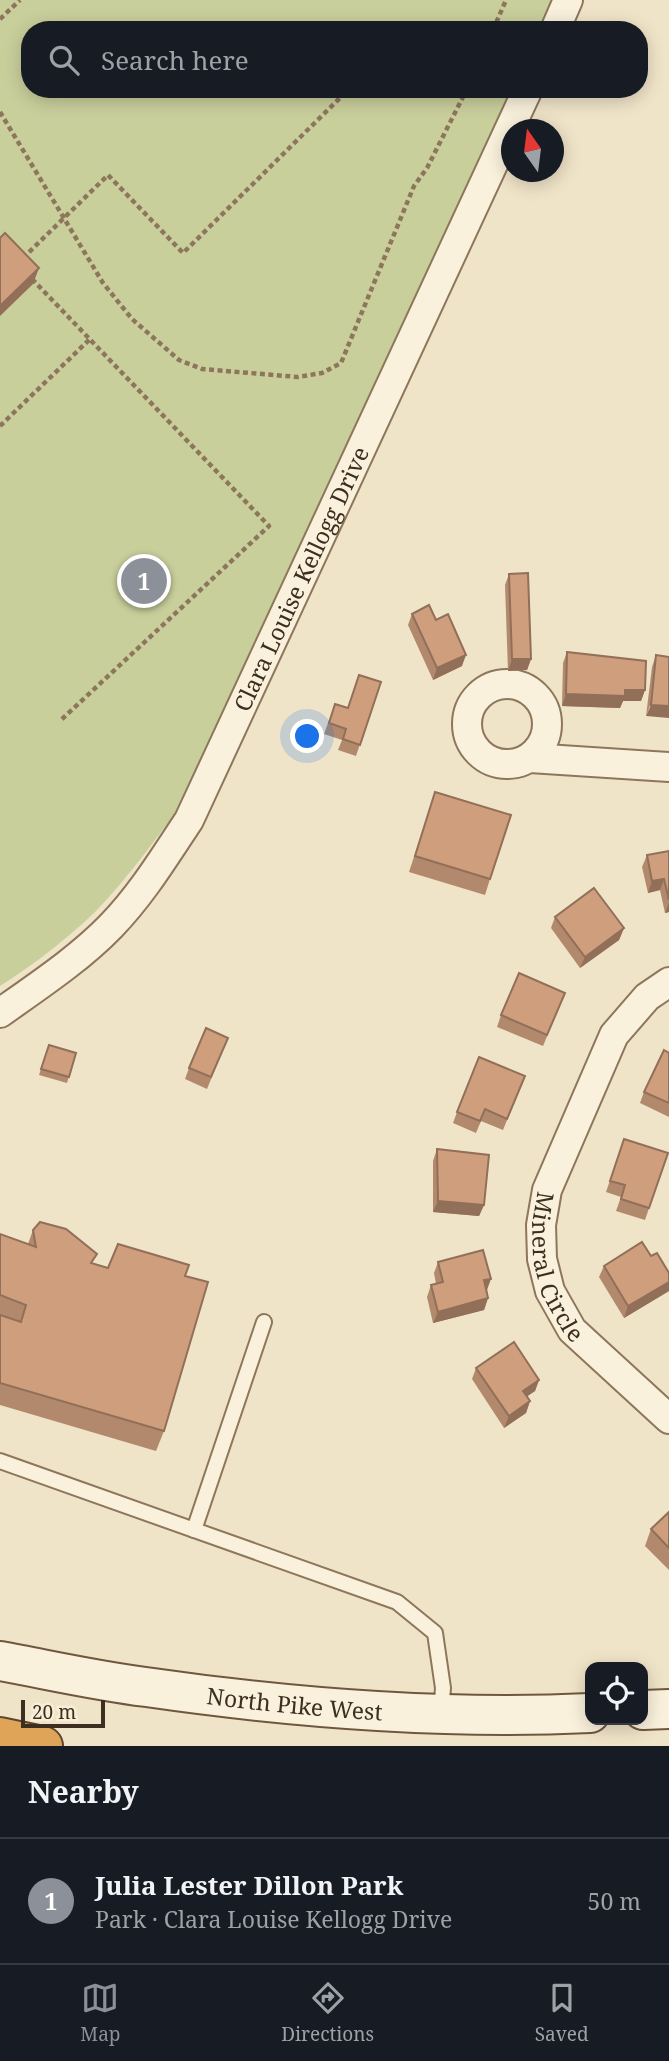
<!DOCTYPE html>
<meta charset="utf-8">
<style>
:root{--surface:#171b24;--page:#242831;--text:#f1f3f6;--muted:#9ea1a6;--line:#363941;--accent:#8c9099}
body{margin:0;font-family:"Noto Serif",serif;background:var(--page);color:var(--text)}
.controls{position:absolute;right:21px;bottom:21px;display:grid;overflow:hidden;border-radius:14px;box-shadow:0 4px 18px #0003}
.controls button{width:63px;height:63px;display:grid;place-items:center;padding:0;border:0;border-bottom:2px solid var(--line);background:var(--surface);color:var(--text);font:35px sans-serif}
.compass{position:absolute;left:501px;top:119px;width:63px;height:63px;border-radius:50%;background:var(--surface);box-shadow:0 4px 18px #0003;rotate:346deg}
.scale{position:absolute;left:21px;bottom:18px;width:84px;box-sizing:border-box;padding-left:7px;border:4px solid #3d2e20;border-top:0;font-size:19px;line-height:24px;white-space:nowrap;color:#3d2e20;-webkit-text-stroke:5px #f7eed8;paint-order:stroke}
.you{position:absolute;left:308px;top:737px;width:24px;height:24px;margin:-18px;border:5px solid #fff;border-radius:50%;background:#1a73e8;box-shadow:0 0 0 10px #1a73e833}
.badge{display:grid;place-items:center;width:46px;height:46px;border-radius:50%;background:var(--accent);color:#fff;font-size:23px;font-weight:700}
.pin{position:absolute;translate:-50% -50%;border:4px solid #fff;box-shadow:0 2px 7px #0006}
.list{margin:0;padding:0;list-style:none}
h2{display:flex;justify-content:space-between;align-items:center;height:91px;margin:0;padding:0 28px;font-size:30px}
h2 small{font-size:23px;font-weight:400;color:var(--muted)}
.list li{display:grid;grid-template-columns:46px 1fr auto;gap:21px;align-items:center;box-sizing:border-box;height:126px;padding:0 28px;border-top:2px solid var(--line)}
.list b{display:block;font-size:26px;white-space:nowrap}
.list p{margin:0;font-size:23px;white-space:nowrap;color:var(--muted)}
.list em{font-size:23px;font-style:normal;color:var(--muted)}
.icon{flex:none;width:38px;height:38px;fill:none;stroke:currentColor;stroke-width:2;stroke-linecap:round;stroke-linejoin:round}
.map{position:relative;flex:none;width:669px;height:1746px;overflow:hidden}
.search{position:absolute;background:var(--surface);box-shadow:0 4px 18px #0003;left:21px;right:21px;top:21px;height:77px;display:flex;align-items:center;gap:18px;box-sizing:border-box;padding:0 24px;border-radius:28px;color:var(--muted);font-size:26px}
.sheet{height:217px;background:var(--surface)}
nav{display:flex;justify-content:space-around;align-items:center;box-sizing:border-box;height:98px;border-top:2px solid var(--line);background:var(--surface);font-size:19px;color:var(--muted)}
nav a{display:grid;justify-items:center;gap:4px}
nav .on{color:var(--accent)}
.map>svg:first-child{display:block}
</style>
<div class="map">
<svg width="669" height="1746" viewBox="0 0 669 1746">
<rect width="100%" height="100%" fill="#f0e4c8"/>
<path fill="#c9cf9b" d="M 0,0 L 554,0 L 540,30 L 30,30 L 30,89 L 513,89 L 186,799 C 158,836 130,875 98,909 C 72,935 31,967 0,986 Z"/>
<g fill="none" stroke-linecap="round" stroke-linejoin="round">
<defs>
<g id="service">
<polyline points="0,1461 397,1602 435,1633 443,1688 441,1712"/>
<polyline points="194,1530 264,1322"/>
</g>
<g id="minor">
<polyline points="555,30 568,0"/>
<circle cx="507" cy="724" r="40"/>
<polyline points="530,758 669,767"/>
<path id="s1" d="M 669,982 L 647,997 L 614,1035 L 547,1190 L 541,1225 L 542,1259 L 550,1291 L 572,1330 L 669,1419"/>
<path id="s2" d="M 0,1013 C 38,986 79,959 111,926 C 142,894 165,856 189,820 L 528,89"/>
</g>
<g id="secondary">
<path id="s3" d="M 0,1661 C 49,1670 97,1681 146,1687 C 292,1708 443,1720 590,1713"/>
<polyline points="643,1710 669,1709"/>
</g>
<polyline id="motorway" points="0,1737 43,1746"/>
</defs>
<use href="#service" stroke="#8d765c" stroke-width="18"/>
<use href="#minor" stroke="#8d765c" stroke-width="32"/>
<use href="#secondary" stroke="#6f573f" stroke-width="42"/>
<use href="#motorway" stroke="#5b4430" stroke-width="42"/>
<g stroke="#8d765c" stroke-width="4.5" stroke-dasharray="5 3.5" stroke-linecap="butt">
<polyline points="0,19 20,0"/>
<polyline points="493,30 506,0"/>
<polyline points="0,112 103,283 132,319 179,360 202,369 298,377 322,373 341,363 414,186 427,168 467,89"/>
<polyline points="23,258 108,175 183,253 349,89"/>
<polyline points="32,279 269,526 61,720"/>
<polyline points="0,426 90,339"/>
</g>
<use href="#service" stroke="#faf1dc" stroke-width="14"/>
<use href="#minor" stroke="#faf1dc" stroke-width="28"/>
<use href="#secondary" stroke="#faf1dc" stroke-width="38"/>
<use href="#motorway" stroke="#e0a458" stroke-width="38"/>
</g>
<g fill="#b2896c">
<polygon points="509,574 531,659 527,670 508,671 505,585"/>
<polygon points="412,614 436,620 462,666 433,680 408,625"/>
<polygon points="567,652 645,690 641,701 623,701 620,708 562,706 563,663"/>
<polygon points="656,655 669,657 646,716 652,667"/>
<polygon points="381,682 356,756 338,750 342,740 324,734 335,704 348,708"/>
<polygon points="435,792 490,879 485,895 409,872"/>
<polygon points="669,851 669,912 665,913 660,890 648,893 642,867 647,855"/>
<polygon points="555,917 624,928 619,940 580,968 551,928"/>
<polygon points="565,993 543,1046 497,1027 501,1015"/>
<polygon points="228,1038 207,1089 185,1079 189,1068"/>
<polygon points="49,1045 76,1053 67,1083 39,1075"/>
<polygon points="669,1053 669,1117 640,1103 644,1092"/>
<polygon points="525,1076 503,1130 481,1121 476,1133 453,1123 457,1112"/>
<polygon points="624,1139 668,1153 645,1220 616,1211 621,1197 606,1192"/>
<polygon points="437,1149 484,1205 479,1216 433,1212 433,1161"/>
<polygon points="33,1230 94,1264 108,1268 185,1276 164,1431 156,1451 0,1405 0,1234 28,1244"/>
<polygon points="651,1256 669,1291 624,1318 599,1277 604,1266"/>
<polygon points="438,1262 487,1290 488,1298 484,1310 433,1323 427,1297 431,1285 436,1284 434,1273"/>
<polygon points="476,1368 539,1380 535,1391 527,1396 530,1401 526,1413 504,1428 472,1379"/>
<polygon points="669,1512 669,1570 645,1546 651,1529"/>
</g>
<g fill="#916f58">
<polygon points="39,268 33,284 0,316 0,306"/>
<polygon points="466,655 462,666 433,680 437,668"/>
<polygon points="512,659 531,659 527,670 508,671"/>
<polygon points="625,690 645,690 641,701 623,701 620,708 562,706 566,694"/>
<polygon points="651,705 669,706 669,718 646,716"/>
<polygon points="664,879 660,890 648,893 652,881"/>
<polygon points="669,903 669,912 665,913"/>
<polygon points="624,928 619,940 580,968 585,957"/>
<polygon points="438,1201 484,1205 479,1216 433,1212"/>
<polygon points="491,1279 487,1290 479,1292 484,1280"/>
<polygon points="669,1282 669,1291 624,1318 628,1306"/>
<polygon points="488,1298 484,1310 433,1323 438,1312"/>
<polygon points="539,1380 535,1391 519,1402 523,1391"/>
<polygon points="530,1401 526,1413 504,1428 509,1416"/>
</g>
<g fill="#cf9f7d" stroke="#916f58" stroke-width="2">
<polygon points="5,233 39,268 0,306 0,238"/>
<polygon points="528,573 531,659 512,659 509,574"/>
<polygon points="429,605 436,620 448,614 466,655 437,668 412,614"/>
<polygon points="567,652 646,661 645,690 625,690 625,696 566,694"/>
<polygon points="656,655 669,657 669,706 651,705"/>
<polygon points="359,675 381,682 360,745 343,739 346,729 329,723 335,704 348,708"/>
<polygon points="435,792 511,815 490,879 415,856"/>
<polygon points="669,851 669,900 664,879 652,881 647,855"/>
<polygon points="594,888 624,928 585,957 555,917"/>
<polygon points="519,973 565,993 547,1035 501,1015"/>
<polygon points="206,1028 228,1038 211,1077 189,1068"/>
<polygon points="49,1045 76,1053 69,1077 41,1069"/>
<polygon points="664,1050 669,1053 669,1103 644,1092"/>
<polygon points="479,1057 525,1076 507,1119 485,1109 480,1121 457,1112"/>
<polygon points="624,1139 668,1153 649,1208 621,1199 625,1185 610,1181"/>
<polygon points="437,1149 489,1155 484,1205 438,1201"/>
<polygon points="40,1222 66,1229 97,1254 91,1263 108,1268 118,1244 189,1265 185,1276 208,1282 164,1431 0,1383 0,1315 21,1322 26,1305 0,1295 0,1234 36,1247 33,1230"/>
<polygon points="642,1242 651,1256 657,1253 669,1273 669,1282 628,1306 604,1266"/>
<polygon points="483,1250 491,1279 484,1280 488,1298 438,1312 431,1285 443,1282 438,1262"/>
<polygon points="514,1342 539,1380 523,1391 530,1401 509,1416 476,1368"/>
<polygon points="669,1512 669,1548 651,1529"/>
</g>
<g text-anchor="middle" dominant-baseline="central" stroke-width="5" stroke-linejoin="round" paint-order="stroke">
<g font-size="23" fill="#3d2e20" stroke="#f7eed8">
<text stroke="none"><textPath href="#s2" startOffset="539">Clara Louise Kellogg Drive</textPath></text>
<text stroke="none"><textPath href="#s1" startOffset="326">Mineral Circle</textPath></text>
<text stroke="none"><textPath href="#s3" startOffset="298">North Pike West</textPath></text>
</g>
</g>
</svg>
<div class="controls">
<button><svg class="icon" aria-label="locate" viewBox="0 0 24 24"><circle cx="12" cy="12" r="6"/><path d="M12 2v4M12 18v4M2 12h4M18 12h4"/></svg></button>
</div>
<svg class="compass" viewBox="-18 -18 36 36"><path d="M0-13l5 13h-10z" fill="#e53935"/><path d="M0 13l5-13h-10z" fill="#9ea1a6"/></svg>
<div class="scale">20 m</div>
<div class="you"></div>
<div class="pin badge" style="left:144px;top:581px">1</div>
<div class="search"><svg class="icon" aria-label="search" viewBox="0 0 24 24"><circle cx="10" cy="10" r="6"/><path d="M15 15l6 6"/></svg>Search here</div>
</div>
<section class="sheet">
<h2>Nearby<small></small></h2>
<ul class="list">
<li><span class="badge">1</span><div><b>Julia Lester Dillon Park</b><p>Park · Clara Louise Kellogg Drive</p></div><em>50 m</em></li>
</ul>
</section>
<nav>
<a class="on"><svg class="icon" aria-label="map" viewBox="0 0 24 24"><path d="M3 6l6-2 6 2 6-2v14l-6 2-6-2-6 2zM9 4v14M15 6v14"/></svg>Map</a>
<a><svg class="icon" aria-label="directions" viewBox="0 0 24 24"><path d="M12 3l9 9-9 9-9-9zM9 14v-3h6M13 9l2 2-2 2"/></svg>Directions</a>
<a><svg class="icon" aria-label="saved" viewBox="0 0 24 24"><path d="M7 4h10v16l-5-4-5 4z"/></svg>Saved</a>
</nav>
